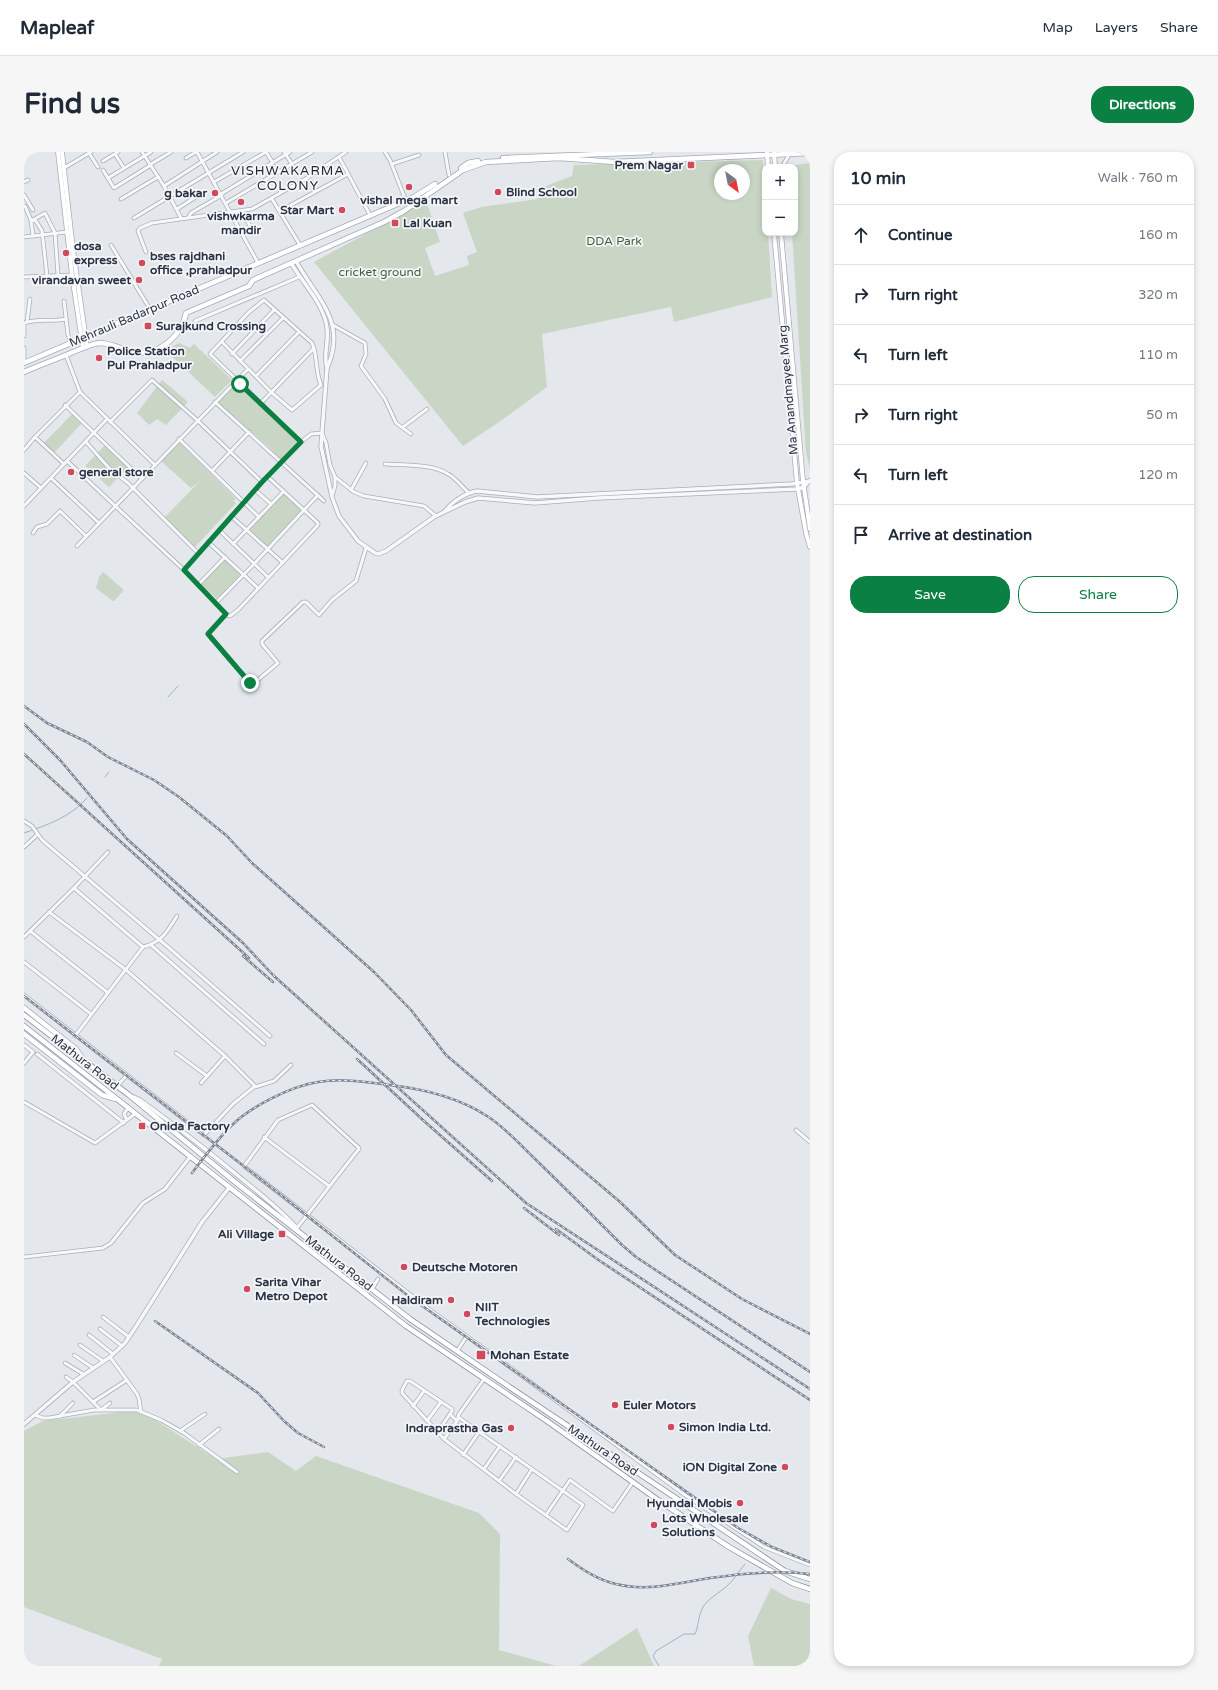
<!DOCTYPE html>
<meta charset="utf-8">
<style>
:root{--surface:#fff;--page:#f6f6f7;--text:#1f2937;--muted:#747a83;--line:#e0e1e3;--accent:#0b8043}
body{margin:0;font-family:"Varela Round",sans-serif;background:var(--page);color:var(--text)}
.controls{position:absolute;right:12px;top:12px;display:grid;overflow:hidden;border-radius:8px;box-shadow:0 2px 6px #0003}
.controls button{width:36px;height:36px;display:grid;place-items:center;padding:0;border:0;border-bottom:1px solid var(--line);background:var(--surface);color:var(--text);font:20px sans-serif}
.compass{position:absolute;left:690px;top:12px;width:36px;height:36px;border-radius:50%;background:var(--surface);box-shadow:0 2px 6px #0003;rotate:148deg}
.stop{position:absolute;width:12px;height:12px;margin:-9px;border:3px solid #0b8043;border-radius:50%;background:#fff}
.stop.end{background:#0b8043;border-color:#fff;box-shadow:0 1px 4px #0008}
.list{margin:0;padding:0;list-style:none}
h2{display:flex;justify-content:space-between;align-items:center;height:52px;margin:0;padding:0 16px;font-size:17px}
h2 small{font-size:13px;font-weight:400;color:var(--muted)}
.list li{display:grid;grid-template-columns:26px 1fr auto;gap:12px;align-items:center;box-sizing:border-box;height:60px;padding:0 16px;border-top:1px solid var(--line)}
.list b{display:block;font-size:15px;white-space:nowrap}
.list em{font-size:13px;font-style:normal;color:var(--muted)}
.actions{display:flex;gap:8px;padding:12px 16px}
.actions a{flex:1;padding:9px 0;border:1px solid var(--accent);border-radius:16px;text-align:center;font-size:14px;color:var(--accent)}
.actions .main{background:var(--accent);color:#fff}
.icon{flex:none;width:22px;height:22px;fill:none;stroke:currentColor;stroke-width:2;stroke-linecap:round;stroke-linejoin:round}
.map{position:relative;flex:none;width:786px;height:1514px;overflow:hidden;border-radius:16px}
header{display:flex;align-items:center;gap:24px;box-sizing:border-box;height:56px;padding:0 20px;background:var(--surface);border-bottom:1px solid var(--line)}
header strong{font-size:19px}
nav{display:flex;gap:22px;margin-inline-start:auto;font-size:14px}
.intro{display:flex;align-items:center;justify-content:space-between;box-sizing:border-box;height:96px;padding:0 24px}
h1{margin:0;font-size:28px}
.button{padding:10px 18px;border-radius:16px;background:var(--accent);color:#fff;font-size:14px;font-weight:700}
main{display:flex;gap:24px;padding:0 24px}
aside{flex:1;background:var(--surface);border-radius:16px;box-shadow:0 2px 6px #0003}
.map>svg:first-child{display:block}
</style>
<header>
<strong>Mapleaf</strong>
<nav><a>Map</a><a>Layers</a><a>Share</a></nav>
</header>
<div class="intro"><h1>Find us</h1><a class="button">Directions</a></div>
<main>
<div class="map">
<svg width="786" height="1514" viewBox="0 0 786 1514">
<rect width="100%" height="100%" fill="#e4e7ec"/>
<g fill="#c9d6c5" fill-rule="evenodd">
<path d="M 739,8 L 741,37 L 741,81 L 744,81 L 748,145 L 650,170 L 647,155 L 518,182 L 523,235 L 475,270 L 439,294 L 290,110 L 402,49 L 416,90 L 401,96 L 411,124 L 445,113 L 443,104 L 453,100 L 439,61 L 457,55 L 514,47 L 519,35 L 548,24 L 550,13 ZM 696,18 L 720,18 L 720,42 L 696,42 Z"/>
<polygon points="786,11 786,317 782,300 768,81 771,81 771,15 764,14"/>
<polygon points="155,191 166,196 170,192 208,228 191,245 141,198"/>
<polygon points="138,228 164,250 142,273 133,267 125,273 113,261"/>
<polygon points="212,230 275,290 258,309 244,294 193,250"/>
<polygon points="49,261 58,271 30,301 20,291"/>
<polygon points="155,290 212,347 209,349 212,351 171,395 140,366 177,328 167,336 137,309"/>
<polygon points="81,293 104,315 85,335 61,314"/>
<polygon points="258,340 278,358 241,397 221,378"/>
<polygon points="199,406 217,422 193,447 175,431"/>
<polygon points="79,420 100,438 90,449 89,449 72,436 75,425"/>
<polygon points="116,1258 192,1307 244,1300 272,1319 292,1304 455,1361 476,1382 475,1498 532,1514 135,1514 138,1507 0,1455 0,1279 19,1269"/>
<polygon points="747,1436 767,1447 786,1452 786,1514 730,1514 724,1484"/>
<polygon points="613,1476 630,1514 555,1514"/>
</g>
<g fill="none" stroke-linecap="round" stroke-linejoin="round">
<g stroke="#9fb4cc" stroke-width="1">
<polyline points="144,545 154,534"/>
<polyline points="81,625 85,620"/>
<path d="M 0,681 C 23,673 47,665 63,646"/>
<path d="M 635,1514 L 629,1504 L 632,1499 L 660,1482 L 671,1482 C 674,1477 674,1464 679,1455 C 685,1446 695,1441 703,1434 C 710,1428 715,1419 721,1412"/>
</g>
<defs>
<g id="minor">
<polyline points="118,0 140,34 157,66"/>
<polyline points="173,0 234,111"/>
<polyline points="242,0 249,11"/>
<polyline points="260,0 268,12"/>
<polyline points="361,0 366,8 382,49"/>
<polyline points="421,0 425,23"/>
<polyline points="65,1 74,15"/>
<polyline points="91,2 100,16"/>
<polyline points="315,5 346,63"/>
<polyline points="162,6 172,0"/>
<polyline points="79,9 94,0"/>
<polyline points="127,12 147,0"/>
<polyline points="368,12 395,3"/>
<polyline points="758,15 765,3"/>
<polyline points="40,16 67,0"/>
<polyline points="79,18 90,36 127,13"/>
<polyline points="84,26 127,0"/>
<polyline points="0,30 4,28"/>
<polyline points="190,30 242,0"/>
<polyline points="140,34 193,0"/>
<polyline points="197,42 266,0"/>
<polyline points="0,43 9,58"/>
<polyline points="97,47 134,25"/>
<polyline points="248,47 276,93"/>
<polyline points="202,51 288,0"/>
<polyline points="1,54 7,68 9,84"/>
<polyline points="153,57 178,41"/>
<polyline points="218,59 227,76"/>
<polyline points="256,59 324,22"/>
<polyline points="110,66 219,0"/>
<polyline points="164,66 167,61 198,43"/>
<polyline points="7,68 12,69 18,79 23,124"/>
<polyline points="9,68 21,61 31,81 34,123"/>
<polyline points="0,85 43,80"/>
<polyline points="87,93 126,157"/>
<polyline points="122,100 114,79 116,76 128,71 228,57 283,26 322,0"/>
<polyline points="0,125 48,123"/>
<polyline points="40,149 44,183 47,191"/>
<polyline points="171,169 275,125"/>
<polyline points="3,170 6,147"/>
<path d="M 0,171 C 14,166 28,170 42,167"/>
<polyline points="0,172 0,184"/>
<polyline points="309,173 341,191 342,202 337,214 361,247 372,271 387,282"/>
<path d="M 198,190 L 247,240 L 268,258 L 297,233 C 291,220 294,204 288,191 L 240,148 L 224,161 L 186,202 L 277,290 L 238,330 L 160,418 L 202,462 L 184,481 L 185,483 L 221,525 L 229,532 L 254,511 L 238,492 L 238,489 L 279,450 L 282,450 L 295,463 L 308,448 L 332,429 L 342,396"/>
<polyline points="0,196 0,211"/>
<polyline points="208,202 250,158"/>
<polyline points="42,203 56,240 131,313"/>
<polyline points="216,209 259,166"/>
<polyline points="232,224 275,180"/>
<polyline points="191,250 300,349"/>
<polyline points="236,252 290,196"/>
<polyline points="41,253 118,327"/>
<polyline points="86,270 128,228 173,268 238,330"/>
<polyline points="379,275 403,257"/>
<polyline points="11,285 40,312"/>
<polyline points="155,287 235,365"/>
<polyline points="62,290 85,316 104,331 174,401"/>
<polyline points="277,290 287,282 298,281 302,291 306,313 311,325 330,340 340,344 400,354 412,364"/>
<polyline points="0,298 11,285 56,240"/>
<polyline points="43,309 160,418"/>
<path d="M 361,312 C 379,313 409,312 424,322 C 432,326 438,335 445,341"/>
<polyline points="188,319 225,280"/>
<polyline points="0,321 17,336"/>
<polyline points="27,326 75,371"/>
<polyline points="231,338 247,352"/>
<polyline points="327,338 342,311"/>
<polyline points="308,344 311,334 311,325"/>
<polyline points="0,354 83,267"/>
<polyline points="207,364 258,410"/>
<polyline points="195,378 244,425"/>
<polyline points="9,381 13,375 23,372 36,359 62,384"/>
<polyline points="184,390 234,436"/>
<polyline points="209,392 259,340"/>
<polyline points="53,394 224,217"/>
<polyline points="174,433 201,405"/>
<polyline points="192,451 230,412 294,343"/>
<polyline points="202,463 206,464 214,458 294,373 294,371 244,325"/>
<polyline points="0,669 8,674 18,688 144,795 246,884"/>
<polyline points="0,695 13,683"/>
<polyline points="50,736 84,700"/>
<polyline points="25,760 101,817 201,904 177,931"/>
<polyline points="6,779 83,840"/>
<polyline points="0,785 50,736 119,795 51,884"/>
<polyline points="127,793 240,892"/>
<path d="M 119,795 C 138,790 143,780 153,764"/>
<polyline points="0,810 67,862"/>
<polyline points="0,843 180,983 209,952 231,934 201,904"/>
<polyline points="0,893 9,900 0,911"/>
<polyline points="152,901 183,924"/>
<polyline points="13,902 100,971"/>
<polyline points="93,934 102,924"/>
<polyline points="231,935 250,929 267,913"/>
<polyline points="0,950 71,991 111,962"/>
<polyline points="103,968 100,962 104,956"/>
<polyline points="772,978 786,990"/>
<polyline points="240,985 305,1034"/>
<path d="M 272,1077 C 293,1051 313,1024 335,997 L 335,996 L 288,953 L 254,968 L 221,1013 L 221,1015 L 406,1158 L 483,1213 L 661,1343 L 740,1395 L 786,1413"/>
<polyline points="0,1105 79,1096 87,1091 119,1051 141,1037 166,1005"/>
<polyline points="348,1137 354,1127"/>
<polyline points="79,1165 105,1185"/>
<polyline points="76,1177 98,1194"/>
<polyline points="65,1183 89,1202"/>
<polyline points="56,1193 79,1209"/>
<polyline points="433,1199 443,1184"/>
<polyline points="50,1203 69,1216"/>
<polyline points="86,1205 113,1242 115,1247 117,1260"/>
<polyline points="41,1211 59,1222"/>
<polyline points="42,1225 49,1230 77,1258 86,1251"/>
<polyline points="69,1250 103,1228"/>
<polyline points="389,1254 400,1239"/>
<polyline points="11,1263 19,1266 25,1266 70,1258 113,1258 137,1268 160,1281 213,1320"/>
<polyline points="35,1265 49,1251"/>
<polyline points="434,1265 559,1353 543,1378 492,1342 420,1287 433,1269 435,1262 460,1227"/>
<polyline points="403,1269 417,1250"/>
<polyline points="156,1279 181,1262"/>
<polyline points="413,1281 426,1262"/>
<polyline points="420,1287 378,1241 378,1238 383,1229 386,1229 428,1257 428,1259 426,1262 433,1269"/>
<polyline points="175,1293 195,1277"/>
<polyline points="439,1303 455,1280"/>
<polyline points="460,1317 476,1294"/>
<polyline points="475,1329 492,1305"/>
<polyline points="492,1342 508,1317"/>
<polyline points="522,1363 546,1328 589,1359 609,1330"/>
</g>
<g id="tertiary">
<path d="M 272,109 C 292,146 324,169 303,216"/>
<path d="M 267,111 C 278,130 301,154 303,176 C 305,190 299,203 303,216 L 297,294 L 308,345 L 315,364 L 334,389 L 351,401 L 354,402 L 362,399 L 410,365 L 441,350 L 454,346 L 511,351 L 574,346 L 774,337 L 780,335 L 785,329"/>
<path d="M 421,359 C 428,350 441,341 453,339 L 513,345 L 768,332 L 786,329"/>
<path d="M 110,945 L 116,948 C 149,972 182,997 213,1023 C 234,1040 255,1056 273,1076"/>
<polyline points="0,1272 49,1230 86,1205 101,1191 113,1173 178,1070 205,1036"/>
</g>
<g id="secondary">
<polyline points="34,0 48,123 59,196"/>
<polyline points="38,0 49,98 63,195"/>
<polyline points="743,0 744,15"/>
<polyline points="750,0 751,15"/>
<polyline points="750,81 773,331 782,381 786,395"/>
<polyline points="757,81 779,329 786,377"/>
</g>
<g id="primary">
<polyline points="479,6 626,0"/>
<polyline points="437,16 444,11 454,9"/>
<polyline points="0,211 390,45 411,32"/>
<path d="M 0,220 C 16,213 33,207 49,200 C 57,197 67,192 75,191 C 87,191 97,197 108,200 C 133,206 158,184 162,161 L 225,134 L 229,128 L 360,70 L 380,59 L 439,18 L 462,10 L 535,6 L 591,10 L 786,1"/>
<polyline points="0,856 52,897 59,908"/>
<polyline points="0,882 78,943 92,947"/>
</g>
<g id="trunk">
<polyline points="0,863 105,943 211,1030 386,1167 487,1236 761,1419 786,1427"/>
<polyline points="0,874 382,1174 523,1269 634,1348 705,1395 768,1431 786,1437"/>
</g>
</defs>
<use href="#minor" stroke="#a9aeb7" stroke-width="4.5"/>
<use href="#tertiary" stroke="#a9aeb7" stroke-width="5"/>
<use href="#secondary" stroke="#a9aeb7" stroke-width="5.5"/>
<use href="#primary" stroke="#a3abb8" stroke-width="6"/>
<use href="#trunk" stroke="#8b94a3" stroke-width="6"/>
<use href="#minor" stroke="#f7f8fa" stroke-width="3"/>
<use href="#tertiary" stroke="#f7f8fa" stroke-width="3.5"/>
<use href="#secondary" stroke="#fff" stroke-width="4"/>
<use href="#primary" stroke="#fff" stroke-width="4.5"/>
<use href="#trunk" stroke="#fff" stroke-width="4.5"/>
<defs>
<g id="rail">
<polyline points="0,554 23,571 63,590 84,605 130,628 155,645 203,684 228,711 350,820 387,858 422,903 595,1049 651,1103 718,1147 786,1182"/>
<polyline points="0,572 36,608 103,687 219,791 250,824 502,1051 786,1237"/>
<polyline points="0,602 225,806"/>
<polyline points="219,804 249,830"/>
<polyline points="0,844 257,1043 387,1146 714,1376 748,1395 786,1410"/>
<polyline points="333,907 400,969 468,1029"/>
<path d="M 168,1021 C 180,1005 192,989 207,974 C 226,955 267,934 294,930 C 318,926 343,930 366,933 C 400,937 434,945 463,964 C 481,975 495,992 510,1006 C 540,1035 569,1064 598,1093 L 612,1105 L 786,1220"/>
<polyline points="500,1056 535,1083"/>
<polyline points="532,1077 573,1107 786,1248"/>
<polyline points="131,1169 234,1241 260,1269 274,1281 300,1295"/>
<path d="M 544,1407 C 559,1418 574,1428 592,1432 C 623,1440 655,1431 686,1426 C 720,1421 752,1418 786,1422"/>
</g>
</defs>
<use href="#rail" stroke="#7d8696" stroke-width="2.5"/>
<use href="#rail" stroke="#f4f6f9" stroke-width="1" stroke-dasharray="3" stroke-linecap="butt"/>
</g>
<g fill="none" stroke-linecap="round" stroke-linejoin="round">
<polyline stroke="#0b8043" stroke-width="5" points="216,232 277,290 238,330 160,418 202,462 184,482 226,531"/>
</g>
<g fill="#d1495b" stroke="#f4f6f9" stroke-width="1.5">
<rect x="663" y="9" width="8" height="8" rx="2"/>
<circle cx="385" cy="35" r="4"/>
<circle cx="474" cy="40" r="4"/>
<circle cx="191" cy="41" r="4"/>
<circle cx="217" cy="50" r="4"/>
<circle cx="318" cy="58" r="4"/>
<rect x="367" y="67" width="8" height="8" rx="2"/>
<circle cx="42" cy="101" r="4"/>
<circle cx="118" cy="111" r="4"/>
<circle cx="115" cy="128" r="4"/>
<rect x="120" y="170" width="8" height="8" rx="2"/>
<circle cx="75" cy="206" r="4"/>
<circle cx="47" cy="320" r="4"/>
<rect x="114" y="970" width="8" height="8" rx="2"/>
<rect x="254" y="1078" width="8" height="8" rx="2"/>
<circle cx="380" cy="1115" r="4"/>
<circle cx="223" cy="1137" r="4"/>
<circle cx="427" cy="1148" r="4"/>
<circle cx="443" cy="1162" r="4"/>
<rect x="452" y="1198" width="10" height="10" rx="2"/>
<circle cx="591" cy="1253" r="4"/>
<circle cx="647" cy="1275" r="4"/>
<circle cx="487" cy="1276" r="4"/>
<circle cx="761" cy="1315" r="4"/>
<circle cx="716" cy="1351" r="4"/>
<circle cx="630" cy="1373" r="4"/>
</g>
<g text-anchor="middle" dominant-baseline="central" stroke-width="3.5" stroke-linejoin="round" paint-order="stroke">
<g font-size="12" font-weight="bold" fill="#2b3445" stroke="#f4f6f9" text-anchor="start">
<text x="659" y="13" text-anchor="end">Prem Nagar</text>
<text x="482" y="40">Blind School</text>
<text x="183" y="41" text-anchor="end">g bakar</text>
<text x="385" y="48" text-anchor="middle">vishal mega mart</text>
<text x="310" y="58" text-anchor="end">Star Mart</text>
<text x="217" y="64" text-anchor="middle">vishwkarma<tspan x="217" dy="14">mandir</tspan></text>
<text x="379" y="71">Lal Kuan</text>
<text x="50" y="94">dosa<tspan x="50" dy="14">express</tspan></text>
<text x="126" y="104">bses rajdhani<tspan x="126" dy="14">office ,prahladpur</tspan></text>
<text x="107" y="128" text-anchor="end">virandavan sweet</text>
<text x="132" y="174">Surajkund Crossing</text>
<text x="83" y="199">Police Station<tspan x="83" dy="14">Pul Prahladpur</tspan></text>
<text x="55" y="320">general store</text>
<text x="126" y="974">Onida Factory</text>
<text x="250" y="1082" text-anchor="end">Ali Village</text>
<text x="388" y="1115">Deutsche Motoren</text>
<text x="231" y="1130">Sarita Vihar<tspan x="231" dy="14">Metro Depot</tspan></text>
<text x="419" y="1148" text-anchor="end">Haldiram</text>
<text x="451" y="1155">NIIT<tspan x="451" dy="14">Technologies</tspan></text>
<text x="466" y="1203">Mohan Estate</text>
<text x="599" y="1253">Euler Motors</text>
<text x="655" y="1275">Simon India Ltd.</text>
<text x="479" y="1276" text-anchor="end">Indraprastha Gas</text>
<text x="753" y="1315" text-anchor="end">iON Digital Zone</text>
<text x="708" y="1351" text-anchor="end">Hyundai Mobis</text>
<text x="638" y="1366">Lots Wholesale<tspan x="638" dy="14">Solutions</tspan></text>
</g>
<g font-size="12" fill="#3f6138" stroke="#f4f6f9">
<text x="590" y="89">DDA Park</text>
<text x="356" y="120">cricket ground</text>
</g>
<g font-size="12" fill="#2b3445" stroke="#f4f6f9">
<text transform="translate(110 164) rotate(-23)">Mehrauli Badarpur Road</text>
<text transform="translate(764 238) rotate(-95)">Ma Anandmayee Marg</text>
<text transform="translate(61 910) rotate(38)">Mathura Road</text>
<text transform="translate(315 1111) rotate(38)">Mathura Road</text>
<text transform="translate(579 1298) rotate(34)">Mathura Road</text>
</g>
<g font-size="13" letter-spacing="1" fill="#1d2536" stroke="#f4f6f9">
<text x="264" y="19">VISHWAKARMA<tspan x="264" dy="15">COLONY</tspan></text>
</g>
</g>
</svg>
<div class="controls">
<button>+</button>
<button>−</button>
</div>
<svg class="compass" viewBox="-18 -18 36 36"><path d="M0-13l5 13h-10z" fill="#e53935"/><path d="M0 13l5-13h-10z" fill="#747a83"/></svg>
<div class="stop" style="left:216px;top:232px"></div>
<div class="stop end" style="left:226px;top:531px"></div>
</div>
<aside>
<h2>10 min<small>Walk · 760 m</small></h2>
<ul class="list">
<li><svg class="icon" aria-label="ahead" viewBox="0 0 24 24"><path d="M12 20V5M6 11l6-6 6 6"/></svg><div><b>Continue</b></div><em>160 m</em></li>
<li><svg class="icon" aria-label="right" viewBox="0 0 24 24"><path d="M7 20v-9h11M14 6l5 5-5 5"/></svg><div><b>Turn right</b></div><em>320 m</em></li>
<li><svg class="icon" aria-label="left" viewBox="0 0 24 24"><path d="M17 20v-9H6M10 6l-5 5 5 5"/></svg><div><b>Turn left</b></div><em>110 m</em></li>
<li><svg class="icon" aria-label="right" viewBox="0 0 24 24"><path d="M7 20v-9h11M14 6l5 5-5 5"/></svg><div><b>Turn right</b></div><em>50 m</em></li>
<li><svg class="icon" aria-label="left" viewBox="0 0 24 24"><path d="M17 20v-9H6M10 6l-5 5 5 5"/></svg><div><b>Turn left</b></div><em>120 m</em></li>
<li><svg class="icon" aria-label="arrive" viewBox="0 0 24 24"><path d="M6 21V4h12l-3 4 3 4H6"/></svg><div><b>Arrive at destination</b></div></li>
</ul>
<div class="actions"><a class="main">Save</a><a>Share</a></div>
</aside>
</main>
